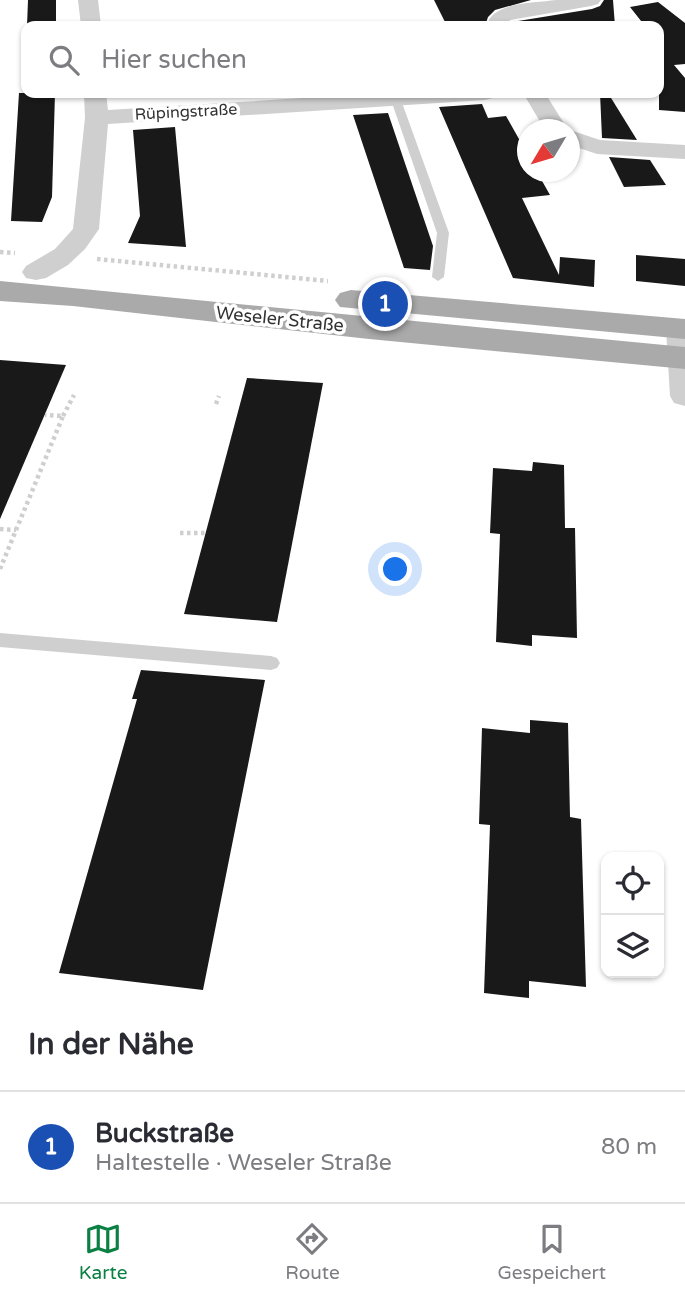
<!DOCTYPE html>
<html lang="de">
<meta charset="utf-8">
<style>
:root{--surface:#fff;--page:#f7f7f7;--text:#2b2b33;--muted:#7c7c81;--line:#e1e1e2;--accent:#0b8043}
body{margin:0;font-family:"Varela Round",sans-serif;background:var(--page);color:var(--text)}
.controls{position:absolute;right:21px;bottom:21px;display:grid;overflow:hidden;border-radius:14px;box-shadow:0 2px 5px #0004}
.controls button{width:63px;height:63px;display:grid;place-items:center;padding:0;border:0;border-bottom:2px solid var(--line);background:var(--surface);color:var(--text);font:35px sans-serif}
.compass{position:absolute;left:517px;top:119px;width:63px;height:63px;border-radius:50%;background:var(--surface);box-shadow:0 2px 5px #0004;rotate:232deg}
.you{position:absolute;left:396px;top:570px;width:24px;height:24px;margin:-18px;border:5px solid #fff;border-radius:50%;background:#1a73e8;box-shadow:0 0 0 10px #1a73e833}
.badge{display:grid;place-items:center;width:46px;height:46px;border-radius:50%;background:var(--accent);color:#fff;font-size:23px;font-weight:700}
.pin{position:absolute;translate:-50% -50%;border:4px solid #fff;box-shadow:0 2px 7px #0006}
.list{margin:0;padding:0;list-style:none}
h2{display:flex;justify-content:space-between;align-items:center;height:91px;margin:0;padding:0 28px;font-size:30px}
h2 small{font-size:23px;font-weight:400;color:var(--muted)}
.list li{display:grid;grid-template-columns:46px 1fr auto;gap:21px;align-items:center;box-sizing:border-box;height:112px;padding:0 28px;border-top:2px solid var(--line)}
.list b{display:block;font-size:26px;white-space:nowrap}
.list p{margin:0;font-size:23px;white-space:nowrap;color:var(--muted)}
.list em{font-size:23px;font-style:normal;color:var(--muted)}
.icon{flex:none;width:38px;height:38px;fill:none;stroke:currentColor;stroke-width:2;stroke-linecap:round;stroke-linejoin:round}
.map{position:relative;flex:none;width:685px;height:999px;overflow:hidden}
.search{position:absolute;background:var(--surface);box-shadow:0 2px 5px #0004;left:21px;right:21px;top:21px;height:77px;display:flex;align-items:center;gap:18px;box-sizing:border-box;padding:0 24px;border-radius:14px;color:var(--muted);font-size:26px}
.sheet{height:203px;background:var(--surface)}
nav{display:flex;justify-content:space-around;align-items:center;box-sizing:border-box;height:98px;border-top:2px solid var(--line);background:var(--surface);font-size:19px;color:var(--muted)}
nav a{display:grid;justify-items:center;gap:4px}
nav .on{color:var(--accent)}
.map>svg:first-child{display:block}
</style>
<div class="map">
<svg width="685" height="999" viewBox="0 0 685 999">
<rect width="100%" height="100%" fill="#fff"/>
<g fill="#191919">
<polygon points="28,0 56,0 56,26 27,26"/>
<polygon points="434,0 531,0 495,10 488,17 485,26 447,26"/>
<polygon points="604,0 613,0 615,26 510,26 512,22 592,9 600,6"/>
<polygon points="658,2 685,23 685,64 674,65 685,78 685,112 659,110 659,26 645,26 630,7"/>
<polygon points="19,93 55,93 52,197 42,222 11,221"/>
<polygon points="600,93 608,93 637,140 602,138"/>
<polygon points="482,104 488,118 506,116 528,155 528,172 537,172 550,195 522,198 559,275 560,257 595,260 594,287 513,278 439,107"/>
<polygon points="388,113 433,246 430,270 404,268 353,115"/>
<polygon points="175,127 186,247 128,243 140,216 133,130"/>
<polygon points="609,157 650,160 666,185 624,187"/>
<polygon points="636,255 685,259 685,286 636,281"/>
<polygon points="0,360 66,365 0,519"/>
<polygon points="247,378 323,383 277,622 184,614"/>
<polygon points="533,462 564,465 565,528 575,528 577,638 532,635 532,646 496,642 500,534 490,533 493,468 532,471"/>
<polygon points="141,670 265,680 203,990 59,973 137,699 132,699"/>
<polygon points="530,720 568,723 570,817 581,819 586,987 529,981 529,998 484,993 490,825 479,824 482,728 530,733"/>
</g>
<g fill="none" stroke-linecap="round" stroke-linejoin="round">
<polyline stroke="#cfcfcf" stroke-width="2.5" stroke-dasharray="2.5 2.5" stroke-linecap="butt" points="121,26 157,26"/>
<g stroke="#cfcfcf" stroke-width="4.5" stroke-dasharray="3.5 3.5" stroke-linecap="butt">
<polyline points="0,252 15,253"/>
<polyline points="97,259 328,281"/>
<polyline points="216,404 219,396"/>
<polyline points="63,416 74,395"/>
<polyline points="0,529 16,530"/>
<polyline points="180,533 206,533"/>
<polyline points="0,569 63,416 45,415"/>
</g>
<g fill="#cfcfcf" fill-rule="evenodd">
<polygon points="396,97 401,100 449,233 444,277 438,281 432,277 437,233 391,100"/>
<polygon points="0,633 271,656 277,658 280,663 277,668 271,670 0,647"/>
</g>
<g fill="#cfcfcf" fill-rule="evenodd">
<polygon points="78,0 98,0 101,26 81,26"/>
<path d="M 556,0 L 601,0 L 598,4 L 591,6 L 510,20 L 507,26 L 487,26 C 490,2 536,3 556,0 Z"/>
<polygon points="84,93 106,93 108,110 384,93 496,93 493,98 485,100 108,124 99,229 85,249 68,265 46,278 36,280 26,278 22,272 26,266 55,249 73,229 85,118"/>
<polygon points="523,93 545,93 568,130 545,130"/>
<polygon points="570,130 600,140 685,145 685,159 597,154 570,145"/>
<polygon points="680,320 685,322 685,406 674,403 670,396 666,329 670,323"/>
</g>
<g fill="#aaa" fill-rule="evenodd">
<polygon points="0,281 685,347 685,369 369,339 73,306 0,301"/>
<polygon points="351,290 685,319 685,339 340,307 335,300 340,293"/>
</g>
</g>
<g text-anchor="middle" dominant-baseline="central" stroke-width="7" stroke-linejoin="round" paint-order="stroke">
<g font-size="16" fill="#323232" stroke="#fff">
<text transform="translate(186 112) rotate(-3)">Rüpingstraße</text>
</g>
<g font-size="18" fill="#323232" stroke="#fff">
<text transform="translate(280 319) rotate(6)">Weseler Straße</text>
</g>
</g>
</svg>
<div class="controls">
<button><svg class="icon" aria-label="locate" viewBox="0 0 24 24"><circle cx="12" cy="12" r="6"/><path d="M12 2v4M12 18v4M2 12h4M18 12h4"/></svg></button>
<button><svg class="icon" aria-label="layers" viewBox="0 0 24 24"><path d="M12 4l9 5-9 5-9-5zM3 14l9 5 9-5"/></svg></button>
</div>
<svg class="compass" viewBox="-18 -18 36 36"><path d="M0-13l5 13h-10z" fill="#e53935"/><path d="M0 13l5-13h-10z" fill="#7c7c81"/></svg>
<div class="you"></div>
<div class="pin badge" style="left:385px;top:304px;background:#1a4fb4">1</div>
<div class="search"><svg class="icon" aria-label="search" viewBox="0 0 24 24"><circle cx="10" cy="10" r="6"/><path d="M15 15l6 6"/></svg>Hier suchen</div>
</div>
<section class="sheet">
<h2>In der Nähe<small></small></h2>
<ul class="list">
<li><span class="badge" style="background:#1a4fb4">1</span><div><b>Buckstraße</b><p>Haltestelle · Weseler Straße</p></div><em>80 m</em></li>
</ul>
</section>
<nav>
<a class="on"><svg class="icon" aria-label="map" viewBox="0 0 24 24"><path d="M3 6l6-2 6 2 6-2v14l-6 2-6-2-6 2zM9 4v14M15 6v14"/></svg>Karte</a>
<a><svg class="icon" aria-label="directions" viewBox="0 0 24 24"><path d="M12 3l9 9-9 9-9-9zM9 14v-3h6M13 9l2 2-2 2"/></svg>Route</a>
<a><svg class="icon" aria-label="saved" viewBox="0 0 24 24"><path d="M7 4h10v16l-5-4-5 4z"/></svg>Gespeichert</a>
</nav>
